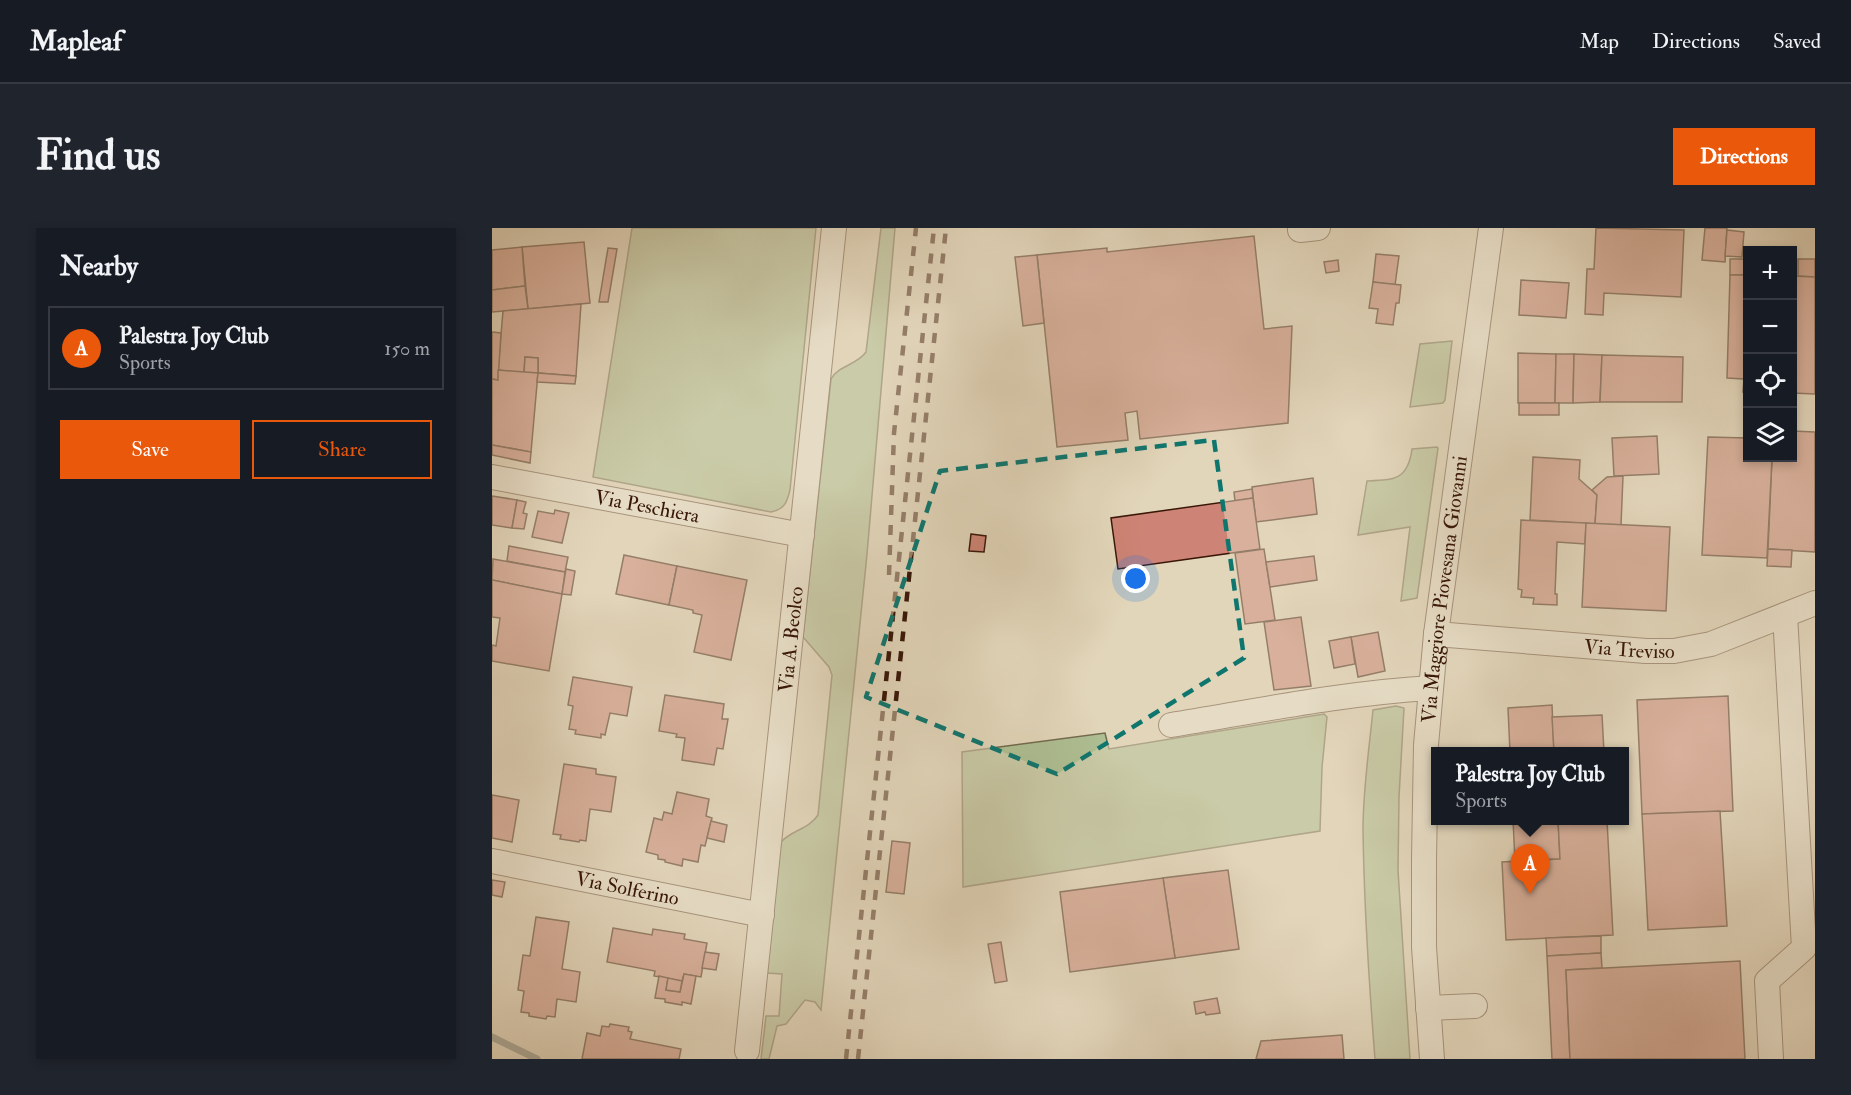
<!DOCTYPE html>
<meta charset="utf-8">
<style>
:root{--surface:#171b24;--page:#20242c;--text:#f1f3f6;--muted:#9ea1a6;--line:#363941;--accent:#ea580c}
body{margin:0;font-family:"IM FELL Double Pica",serif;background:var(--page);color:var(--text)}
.controls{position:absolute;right:18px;top:18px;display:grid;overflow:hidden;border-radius:0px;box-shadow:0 3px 9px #0003}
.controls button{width:54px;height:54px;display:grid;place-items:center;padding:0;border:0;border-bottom:2px solid var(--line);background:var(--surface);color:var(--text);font:30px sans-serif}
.you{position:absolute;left:644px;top:351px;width:21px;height:21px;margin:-15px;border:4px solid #fff;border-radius:50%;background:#1a73e8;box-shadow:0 0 0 9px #1a73e833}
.badge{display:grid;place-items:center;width:39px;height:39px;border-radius:50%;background:var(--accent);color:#fff;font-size:20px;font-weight:700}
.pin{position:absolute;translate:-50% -50px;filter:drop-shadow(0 2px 3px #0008)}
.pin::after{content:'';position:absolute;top:32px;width:21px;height:18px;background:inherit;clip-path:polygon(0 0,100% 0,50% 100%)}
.popup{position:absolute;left:939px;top:519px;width:198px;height:78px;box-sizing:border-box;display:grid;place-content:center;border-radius:0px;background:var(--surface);filter:drop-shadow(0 2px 4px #0005);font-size:20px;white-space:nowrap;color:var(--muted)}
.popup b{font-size:22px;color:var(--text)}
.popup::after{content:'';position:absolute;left:50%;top:100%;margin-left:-12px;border:12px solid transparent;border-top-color:var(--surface)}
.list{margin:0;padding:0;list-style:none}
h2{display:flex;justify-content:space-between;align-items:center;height:78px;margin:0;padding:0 24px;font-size:26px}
h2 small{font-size:20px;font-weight:400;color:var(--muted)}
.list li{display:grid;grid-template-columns:39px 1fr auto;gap:18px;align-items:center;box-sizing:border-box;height:84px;margin:0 12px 12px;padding:0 12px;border:2px solid var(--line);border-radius:0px}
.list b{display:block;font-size:22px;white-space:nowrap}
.list p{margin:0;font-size:20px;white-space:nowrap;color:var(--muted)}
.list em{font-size:20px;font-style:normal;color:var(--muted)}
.actions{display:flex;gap:12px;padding:18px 24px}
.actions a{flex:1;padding:14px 0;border:2px solid var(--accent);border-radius:0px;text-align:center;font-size:21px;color:var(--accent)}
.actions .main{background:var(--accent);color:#fff}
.icon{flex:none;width:33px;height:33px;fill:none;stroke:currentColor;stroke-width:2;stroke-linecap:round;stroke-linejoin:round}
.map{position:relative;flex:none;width:1323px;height:831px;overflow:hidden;border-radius:0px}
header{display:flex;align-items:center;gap:36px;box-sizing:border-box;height:84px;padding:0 30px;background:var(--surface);border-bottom:2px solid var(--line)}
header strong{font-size:28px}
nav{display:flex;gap:33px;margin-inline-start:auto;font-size:21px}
.intro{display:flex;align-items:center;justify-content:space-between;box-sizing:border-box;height:144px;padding:0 36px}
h1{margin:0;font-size:42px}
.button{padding:15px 27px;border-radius:0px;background:var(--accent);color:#fff;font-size:21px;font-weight:700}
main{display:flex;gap:36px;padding:0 36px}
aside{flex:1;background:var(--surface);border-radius:0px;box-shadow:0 3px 9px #0003}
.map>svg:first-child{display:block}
</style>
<header>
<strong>Mapleaf</strong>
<nav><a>Map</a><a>Directions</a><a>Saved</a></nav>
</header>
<div class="intro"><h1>Find us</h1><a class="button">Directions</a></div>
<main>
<aside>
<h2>Nearby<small></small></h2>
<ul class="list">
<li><span class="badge">A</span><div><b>Palestra Joy Club</b><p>Sports</p></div><em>150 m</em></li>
</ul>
<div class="actions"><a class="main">Save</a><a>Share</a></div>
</aside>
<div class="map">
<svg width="1323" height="831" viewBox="0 0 1323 831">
<rect width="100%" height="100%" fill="#e2d6ba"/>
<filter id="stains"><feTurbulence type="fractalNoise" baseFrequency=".00333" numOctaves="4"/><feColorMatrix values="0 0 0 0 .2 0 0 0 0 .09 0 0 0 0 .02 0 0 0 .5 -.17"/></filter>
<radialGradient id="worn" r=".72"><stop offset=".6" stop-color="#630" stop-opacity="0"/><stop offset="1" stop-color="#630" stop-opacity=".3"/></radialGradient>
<g fill="#aebf93" stroke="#736a4e" stroke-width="1.5">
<path d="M 140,0 L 324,0 L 298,262 C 295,274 293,281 279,284 L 101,249 Z"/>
<path d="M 389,0 L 403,0 L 375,326 L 329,782 L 323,774 L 313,772 L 294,796 L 285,798 L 277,831 L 269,831 L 274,788 L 287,788 L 290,746 L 275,745 L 289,614 C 300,602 317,601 326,587 L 340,447 L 337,439 L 311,409 L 339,151 C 347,137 365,137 374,124 Z"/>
<polygon points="960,113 953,172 951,175 918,179 928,116"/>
<path d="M 945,219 L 946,220 L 925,370 L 909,373 L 918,299 L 866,307 L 875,253 C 902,252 916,252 920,221 Z"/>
<path d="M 904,478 L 912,480 L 907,569 L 906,642 L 918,831 L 883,831 C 877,755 872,678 871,601 C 871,562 877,522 881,482 Z"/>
<polygon points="832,486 835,489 830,539 828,603 471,659 470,524 613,505 617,521"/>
</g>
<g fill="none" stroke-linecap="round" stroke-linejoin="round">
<polyline stroke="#707770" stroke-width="7" points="0,809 45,831"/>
</g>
<g fill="#cd8375" stroke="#381608" stroke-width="1.5">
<polygon points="1104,0 1192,2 1189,69 1112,65 1111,87 1093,86 1095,41 1102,41"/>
<polygon points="1213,0 1235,0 1233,34 1210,32"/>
<polygon points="1235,2 1252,4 1250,29 1233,28"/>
<polygon points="762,8 772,101 800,98 796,195 648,211 645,183 633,185 636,212 565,219 545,27 615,20 615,24"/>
<polygon points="92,14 98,75 36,81 30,19"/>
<polygon points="30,19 33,58 0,62 0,22"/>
<polygon points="116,20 125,21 116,74 107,74"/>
<polygon points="884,26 907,28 903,57 881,54"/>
<polygon points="545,27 552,95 531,98 523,29"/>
<rect x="1238" y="31" width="18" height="16"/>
<polygon points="1306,31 1323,31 1323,49 1306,48"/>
<polygon points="846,32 847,43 834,45 832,34"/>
<polygon points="1238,47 1256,47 1256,164 1251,164 1252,151 1235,150"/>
<polygon points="1300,48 1323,49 1323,166 1300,165"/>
<polygon points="1029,52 1077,55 1074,90 1027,87"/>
<polygon points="881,54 909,57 907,75 904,75 901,97 884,95 886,81 877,80"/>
<polygon points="33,58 36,81 0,84 0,62"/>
<polygon points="89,76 84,148 46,145 46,130 33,129 32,145 6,142 11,83"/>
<polygon points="0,104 9,105 6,152 0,151"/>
<polygon points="1026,125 1064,126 1063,175 1026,175"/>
<polygon points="1064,126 1082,126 1081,175 1063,175"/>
<polygon points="1082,126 1110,127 1108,174 1081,175"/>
<polygon points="1110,127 1191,129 1190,174 1108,174"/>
<polygon points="33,129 46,130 46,145 32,145"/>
<polygon points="6,142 46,145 39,224 0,217 0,151 6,152"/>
<polygon points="46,145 84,148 83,156 45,154"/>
<rect x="1027" y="175" width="40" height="12"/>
<polygon points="1300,203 1323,204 1323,324 1276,321 1280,230 1300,230"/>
<polygon points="1165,208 1167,246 1122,248 1120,210"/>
<polygon points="1216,209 1256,210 1256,230 1280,230 1275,330 1210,327"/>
<polygon points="0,217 39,224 38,235 0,227"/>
<polygon points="1041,229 1088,232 1087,251 1105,267 1103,296 1038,292"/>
<polygon points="1131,248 1129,297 1103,296 1105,267 1100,262 1115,249"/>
<polygon points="821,250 825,286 764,294 760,259"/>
<polygon points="760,261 761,270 743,273 742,264"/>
<polygon points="0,268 25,272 20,300 0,297"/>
<polygon points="761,270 768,321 626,341 619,290"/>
<polygon points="25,272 34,274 31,285 35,286 32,301 20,300"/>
<polygon points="63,282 77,285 70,315 40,309 46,283 62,286"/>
<polygon points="1029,292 1094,295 1093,316 1065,314 1063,366 1065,366 1065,377 1041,376 1042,370 1029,369 1030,362 1026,361"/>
<polygon points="1094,295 1178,299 1174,383 1090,379"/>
<polygon points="479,306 494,308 492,324 477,323"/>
<polygon points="17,318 76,329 73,344 15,333"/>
<polygon points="772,321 783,392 753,396 743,325"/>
<polygon points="1276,321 1300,322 1299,339 1275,338"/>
<polygon points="132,327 185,338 177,377 124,366"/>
<polygon points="822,328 825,352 778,359 774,334"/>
<polygon points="1,331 73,344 70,366 0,352"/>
<polygon points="185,338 255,352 239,432 202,424 210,387 201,385 201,382 177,377"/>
<polygon points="74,341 83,343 79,367 70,366"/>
<polygon points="0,352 70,366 57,443 0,433 0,417 4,418 8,390 0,389"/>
<polygon points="809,389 819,458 782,462 772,394"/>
<polygon points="886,404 893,443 866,449 859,409"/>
<polygon points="859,409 863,436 842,440 837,413"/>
<polygon points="81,449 140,459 135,488 118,485 113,507 109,506 109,510 83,506 84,502 77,501 81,478 76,477"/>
<polygon points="173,467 232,476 230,491 236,491 231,521 225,520 222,537 190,532 193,510 184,509 185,506 167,503"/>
<polygon points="1236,468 1241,583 1150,586 1145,472"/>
<polygon points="1060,477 1062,524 1018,524 1016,480"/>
<polygon points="1110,487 1112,524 1062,524 1060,489"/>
<polygon points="72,536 104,541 104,546 124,549 119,584 98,581 94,613 88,612 87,614 68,611 69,607 61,606"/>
<polygon points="185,564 217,571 214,588 220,590 213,618 209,617 206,634 191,631 190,638 173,634 173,632 166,631 166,627 154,624 162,590 170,592 172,584 180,586"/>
<polygon points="0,567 27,572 20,614 0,610"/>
<polygon points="1228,583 1235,698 1156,702 1150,586"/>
<polygon points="1021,592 1066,592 1068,631 1023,633"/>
<polygon points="1066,592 1115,592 1121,707 1014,712 1010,634 1068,631"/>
<polygon points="219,593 235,597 232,614 215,610"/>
<polygon points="400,613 418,615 412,666 394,664"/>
<polygon points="736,642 747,721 683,730 671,650"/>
<polygon points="671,650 683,730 578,744 568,664"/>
<polygon points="0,652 13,654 10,669 0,667"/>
<polygon points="44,689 77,694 70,741 88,744 84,774 65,771 63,789 55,788 54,791 37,788 37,785 29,784 32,763 26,762 31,727 38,728"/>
<polygon points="121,700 160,707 161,701 193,706 192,711 215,715 209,749 192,746 190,753 162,748 163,743 115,734"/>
<polygon points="1109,708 1109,725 1055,728 1054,710"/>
<polygon points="509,714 515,753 503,755 496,716"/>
<polygon points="213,724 227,726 224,742 210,740"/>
<polygon points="1109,725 1110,740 1074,742 1078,831 1060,831 1055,728"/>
<polygon points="1248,733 1253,831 1078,831 1074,742"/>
<polygon points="192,746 204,748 199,776 190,774 190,777 173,774 173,771 163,770 167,748 176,750 174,762 188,764"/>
<polygon points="176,750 190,753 188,764 174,762"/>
<polygon points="725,770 728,785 714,787 713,784 704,786 702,774"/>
<polygon points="118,796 137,799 136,803 140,804 138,811 189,821 187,831 90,831 95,805 108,808 110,798 117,799"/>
<polygon points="850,807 852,831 764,831 769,813"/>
</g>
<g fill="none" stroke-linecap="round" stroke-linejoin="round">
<defs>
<g id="minor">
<polyline points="808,2 826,0"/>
<path id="s1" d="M 0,249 L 310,307"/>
<path id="s2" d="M 944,406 L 1154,423 L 1182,423 L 1219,416 L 1323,375"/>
<path d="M 679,497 C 765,483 852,465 939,460"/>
<path id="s3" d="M 0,633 L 270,687"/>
<polyline points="936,780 983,778"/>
<path id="s4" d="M 255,823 L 342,0"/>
<path id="s5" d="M 940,831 L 932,719 L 932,631 L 934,517 L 944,406 L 999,0"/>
<polyline points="1279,831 1275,753 1312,720 1293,387"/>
</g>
</defs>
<use href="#minor" stroke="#624634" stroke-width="26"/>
<use href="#minor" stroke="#ece4d2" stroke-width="24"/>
<g stroke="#381608" stroke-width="4.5" stroke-dasharray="10 10" stroke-linecap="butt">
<polyline points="397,347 402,205 424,0"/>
<polyline points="354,831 442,0"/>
<polyline points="366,831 454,0"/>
</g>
</g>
<path d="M0 0H1323V831H0ZM 722,212 L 752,430 L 565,546 L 374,469 L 448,243 Z" fill="#e2d6ba" fill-opacity=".55" fill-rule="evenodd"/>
<path fill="none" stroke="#0f766e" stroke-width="4.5" stroke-dasharray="12 8" stroke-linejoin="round" d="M 722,212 L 752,430 L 565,546 L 374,469 L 448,243 Z"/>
<g text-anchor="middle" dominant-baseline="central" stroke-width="5" stroke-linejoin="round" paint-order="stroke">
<g font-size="20" fill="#381608" stroke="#ece4d2">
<text stroke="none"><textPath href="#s1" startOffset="158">Via Peschiera</textPath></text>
<text stroke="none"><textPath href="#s5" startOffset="471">Via Maggiore Piovesana Giovanni</textPath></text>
<text stroke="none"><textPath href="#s4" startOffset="414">Via A. Beolco</textPath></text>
<text stroke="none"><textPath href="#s2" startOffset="194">Via Treviso</textPath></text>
<text stroke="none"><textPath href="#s3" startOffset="138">Via Solferino</textPath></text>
</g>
</g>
<rect width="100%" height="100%" filter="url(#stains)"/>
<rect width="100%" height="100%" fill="url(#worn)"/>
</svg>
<div class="controls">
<button>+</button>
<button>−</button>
<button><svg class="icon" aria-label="locate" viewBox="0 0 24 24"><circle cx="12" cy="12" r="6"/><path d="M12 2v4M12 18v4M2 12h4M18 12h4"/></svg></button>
<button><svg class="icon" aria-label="layers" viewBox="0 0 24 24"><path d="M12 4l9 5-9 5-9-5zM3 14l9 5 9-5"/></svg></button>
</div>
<div class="you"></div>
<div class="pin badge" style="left:1038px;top:666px">A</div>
<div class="popup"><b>Palestra Joy Club</b>Sports</div>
</div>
</main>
